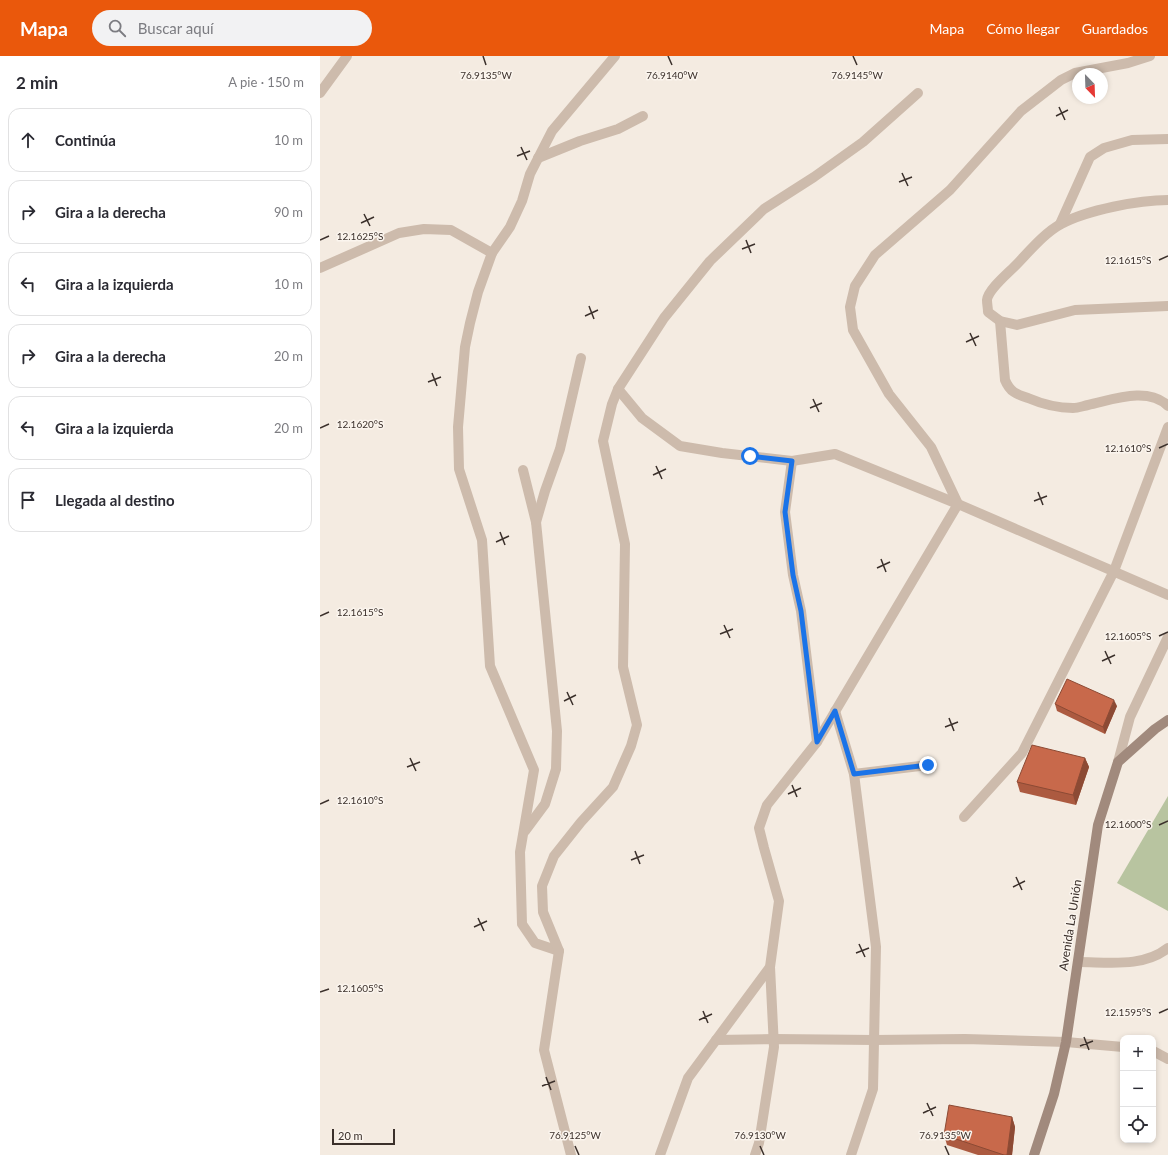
<!DOCTYPE html>
<html lang="es">
<meta charset="utf-8">
<style>
:root{--surface:#fff;--page:#f2f2f3;--text:#2b2b33;--muted:#7c7c81;--line:#e1e1e2;--accent:#ea580c}
body{margin:0;font-family:Lato,sans-serif;background:var(--page);color:var(--text)}
.controls{position:absolute;right:12px;bottom:12px;display:grid;overflow:hidden;border-radius:8px;box-shadow:0 2px 6px #0003}
.controls button{width:36px;height:36px;display:grid;place-items:center;padding:0;border:0;border-bottom:1px solid var(--line);background:var(--surface);color:var(--text);font:20px sans-serif}
.compass{position:absolute;left:752px;top:12px;width:36px;height:36px;border-radius:50%;background:var(--surface);box-shadow:0 2px 6px #0003;rotate:157deg}
.scale{position:absolute;left:12px;bottom:10px;width:63px;box-sizing:border-box;padding-left:4px;border:2px solid #3b302b;border-top:0;font-size:11px;line-height:14px;white-space:nowrap;color:#3b302b;-webkit-text-stroke:3px #fbf5ee;paint-order:stroke}
.stop{position:absolute;width:12px;height:12px;margin:-9px;border:3px solid #1a73e8;border-radius:50%;background:#fff}
.stop.end{background:#1a73e8;border-color:#fff;box-shadow:0 1px 4px #0008}
.list{margin:0;padding:0;list-style:none}
h2{display:flex;justify-content:space-between;align-items:center;height:52px;margin:0;padding:0 16px;font-size:17px}
h2 small{font-size:13px;font-weight:400;color:var(--muted)}
.list li{display:grid;grid-template-columns:26px 1fr auto;gap:12px;align-items:center;box-sizing:border-box;height:64px;margin:0 8px 8px;padding:0 8px;border:1px solid var(--line);border-radius:12px}
.list b{display:block;font-size:15px;white-space:nowrap}
.list em{font-size:13px;font-style:normal;color:var(--muted)}
.icon{flex:none;width:22px;height:22px;fill:none;stroke:currentColor;stroke-width:2;stroke-linecap:round;stroke-linejoin:round}
.map{position:relative;flex:none;width:848px;height:1099px;overflow:hidden}
header{display:flex;align-items:center;gap:24px;box-sizing:border-box;height:56px;padding:0 20px;background:var(--accent);color:#fff}
header strong{font-size:19px}
nav{display:flex;gap:22px;margin-inline-start:auto;font-size:14px}
.search{width:280px;height:36px;background:var(--page);display:flex;align-items:center;gap:10px;box-sizing:border-box;padding:0 14px;border-radius:22px;color:var(--muted);font-size:15px}
main{display:flex}
aside{flex:1;background:var(--surface)}
.map>svg:first-child{display:block}
</style>
<header>
<strong>Mapa</strong>
<div class="search"><svg class="icon" aria-label="search" viewBox="0 0 24 24"><circle cx="10" cy="10" r="6"/><path d="M15 15l6 6"/></svg>Buscar aquí</div>
<nav><a>Mapa</a><a>Cómo llegar</a><a>Guardados</a></nav>
</header>
<main>
<aside>
<h2>2 min<small>A pie · 150 m</small></h2>
<ul class="list">
<li><svg class="icon" aria-label="ahead" viewBox="0 0 24 24"><path d="M12 20V5M6 11l6-6 6 6"/></svg><div><b>Continúa</b></div><em>10 m</em></li>
<li><svg class="icon" aria-label="right" viewBox="0 0 24 24"><path d="M7 20v-9h11M14 6l5 5-5 5"/></svg><div><b>Gira a la derecha</b></div><em>90 m</em></li>
<li><svg class="icon" aria-label="left" viewBox="0 0 24 24"><path d="M17 20v-9H6M10 6l-5 5 5 5"/></svg><div><b>Gira a la izquierda</b></div><em>10 m</em></li>
<li><svg class="icon" aria-label="right" viewBox="0 0 24 24"><path d="M7 20v-9h11M14 6l5 5-5 5"/></svg><div><b>Gira a la derecha</b></div><em>20 m</em></li>
<li><svg class="icon" aria-label="left" viewBox="0 0 24 24"><path d="M17 20v-9H6M10 6l-5 5 5 5"/></svg><div><b>Gira a la izquierda</b></div><em>20 m</em></li>
<li><svg class="icon" aria-label="arrive" viewBox="0 0 24 24"><path d="M6 21V4h12l-3 4 3 4H6"/></svg><div><b>Llegada al destino</b></div></li>
</ul>
</aside>
<div class="map">
<svg width="848" height="1099" viewBox="0 0 848 1099">
<rect width="100%" height="100%" fill="#f4ebe1"/>
<polygon fill="#b8c4a0" points="848,740 848,855 797,827"/>
<g fill="none" stroke-linecap="round" stroke-linejoin="round">
<g stroke="#cdbbac" stroke-width="10">
<polyline points="0,37 27,0"/>
<polyline points="218,102 260,85 298,73 323,60"/>
<path d="M 848,144 C 819,144 767,154 741,168 C 724,177 708,197 694,211 C 687,218 668,234 667,244 C 667,248 668,252 668,256 L 680,265 L 697,269 L 755,254 L 848,250"/>
<polyline points="740,168 770,101 784,92 812,84 848,83"/>
<polyline points="0,212 79,177 104,173 131,174 172,197"/>
<path d="M 680,265 L 685,324 C 690,336 696,338 708,342 C 722,348 738,352 753,352 C 758,352 763,350 768,349 C 792,344 828,330 848,350"/>
<polyline points="298,333 322,362 360,390 402,397 472,405 515,398 638,448 848,539"/>
<polyline points="472,405 465,456 473,519 481,555 497,686"/>
<polyline points="203,414 216,466 237,675 236,713 225,748 205,775"/>
<polyline points="216,466 225,435 240,393 261,302"/>
<polyline points="515,655 534,718 556,891 553,1033 531,1099"/>
<polyline points="798,706 810,661 848,581"/>
<polyline points="534,718 608,709"/>
<polyline points="644,761 702,697 794,515 848,371"/>
<polyline points="239,895 215,887 202,868 200,796 214,714 170,610 162,484 139,413 138,371 145,291 150,267 158,236 172,197 190,171 202,145 210,118 232,75 295,0"/>
<path d="M 758,906 C 788,906 823,912 848,892"/>
<polyline points="396,984 454,983 554,984 645,983 746,986 803,991"/>
<polyline points="833,995 848,1003"/>
<polyline points="251,1099 224,994 239,895 223,856 222,830 234,800 261,766 293,731 311,690 317,669 303,611 305,488 283,385 292,348 298,333 344,262 390,205 444,153 494,121 543,86 598,37"/>
<polyline points="340,1099 368,1022 450,911 459,845 444,792 439,772 447,749 497,686 638,448 611,391 569,338 533,274 530,251 535,230 555,199 630,134 701,55 741,24 755,17 808,7 830,0"/>
<polyline points="435,1099 439,1087 454,991 450,911"/>
</g>
<polyline stroke="#a18a7d" stroke-width="10" points="714,1099 734,1038 746,986 778,769 798,706 835,673 848,664"/>
</g>
<g fill="#ac5a40">
<polygon points="735,648 797,650 785,678 737,655"/>
<polygon points="765,702 769,711 756,749 700,736 697,726"/>
<polygon points="692,1061 695,1071 692,1099 658,1099 627,1089 624,1079"/>
</g>
<g fill="#8c4a34">
<polygon points="794,644 797,650 785,678 783,671"/>
<polygon points="765,702 769,711 756,749 753,739"/>
<polygon points="692,1061 695,1071 692,1099 687,1099"/>
</g>
<g fill="#c8694b" stroke="#8c4a34">
<polygon points="747,623 794,644 783,671 735,648"/>
<polygon points="712,689 765,702 753,739 697,726"/>
<polygon points="629,1049 692,1061 687,1099 684,1099 624,1079"/>
</g>
<g fill="none" stroke-linecap="round" stroke-linejoin="round">
<polyline stroke="#1a73e8" stroke-width="5" points="430,400 472,405 465,456 473,519 481,555 497,686 515,655 534,718 608,709"/>
</g>
<path fill="none" stroke="#3b302b" stroke-width="1.5" d="M 163,0 L 166,9M 348,0 L 352,9M 533,0 L 537,9M 739,51 L 745,64M 736,60 L 748,54M 201,91 L 207,104M 197,100 L 210,95M 582,117 L 588,130M 579,126 L 592,121M 44,158 L 50,170M 41,167 L 54,161M 0,184 L 9,180M 426,184 L 431,197M 422,193 L 435,188M 839,204 L 848,200M 269,250 L 274,263M 265,260 L 278,254M 650,277 L 656,290M 646,286 L 659,280M 112,317 L 117,330M 108,326 L 121,321M 493,343 L 499,356M 490,352 L 502,347M 0,372 L 9,368M 839,392 L 848,388M 336,410 L 342,423M 333,419 L 346,413M 718,436 L 723,449M 714,445 L 727,440M 180,476 L 185,489M 176,486 L 189,480M 561,503 L 566,516M 557,512 L 570,506M 0,560 L 9,556M 404,569 L 410,582M 400,578 L 413,573M 839,580 L 848,576M 785,595 L 791,608M 782,605 L 795,599M 247,636 L 253,649M 244,645 L 256,639M 629,662 L 634,675M 625,671 L 638,666M 90,702 L 96,715M 87,711 L 100,706M 472,729 L 477,741M 468,738 L 481,732M 0,748 L 9,744M 839,769 L 848,765M 315,795 L 320,808M 311,804 L 324,799M 696,821 L 702,834M 693,831 L 705,825M 158,862 L 164,875M 154,871 L 167,865M 539,888 L 545,901M 536,897 L 549,892M 0,936 L 9,933M 383,955 L 388,967M 839,957 L 848,953M 379,964 L 392,958M 764,981 L 769,994M 760,990 L 773,985M 226,1021 L 231,1034M 222,1030 L 235,1025M 607,1047 L 613,1060M 603,1057 L 616,1051M 255,1090 L 259,1099M 440,1090 L 444,1099M 625,1090 L 629,1099"/>
<g text-anchor="middle" dominant-baseline="central" stroke-width="3" stroke-linejoin="round" paint-order="stroke">
<g font-size="12" fill="#3b302b" stroke="#fbf5ee">
<text transform="translate(750 869) rotate(-81)">Avenida La Unión</text>
</g>
</g>
<g font-size="10" text-anchor="middle" fill="#3b302b" stroke="#fbf5ee" stroke-width="3" stroke-linejoin="round" paint-order="stroke">
<text x="166" y="23">76.9135°W</text>
<text x="352" y="23">76.9140°W</text>
<text x="537" y="23">76.9145°W</text>
<text x="40" y="184">12.1625°S</text>
<text x="808" y="208">12.1615°S</text>
<text x="40" y="372">12.1620°S</text>
<text x="808" y="396">12.1610°S</text>
<text x="40" y="560">12.1615°S</text>
<text x="808" y="584">12.1605°S</text>
<text x="40" y="748">12.1610°S</text>
<text x="808" y="772">12.1600°S</text>
<text x="40" y="936">12.1605°S</text>
<text x="808" y="960">12.1595°S</text>
<text x="255" y="1083">76.9125°W</text>
<text x="440" y="1083">76.9130°W</text>
<text x="625" y="1083">76.9135°W</text>
</g>
</svg>
<div class="controls">
<button>+</button>
<button>−</button>
<button><svg class="icon" aria-label="locate" viewBox="0 0 24 24"><circle cx="12" cy="12" r="6"/><path d="M12 2v4M12 18v4M2 12h4M18 12h4"/></svg></button>
</div>
<svg class="compass" viewBox="-18 -18 36 36"><path d="M0-13l5 13h-10z" fill="#e53935"/><path d="M0 13l5-13h-10z" fill="#7c7c81"/></svg>
<div class="scale">20 m</div>
<div class="stop" style="left:430px;top:400px"></div>
<div class="stop end" style="left:608px;top:709px"></div>
</div>
</main>
